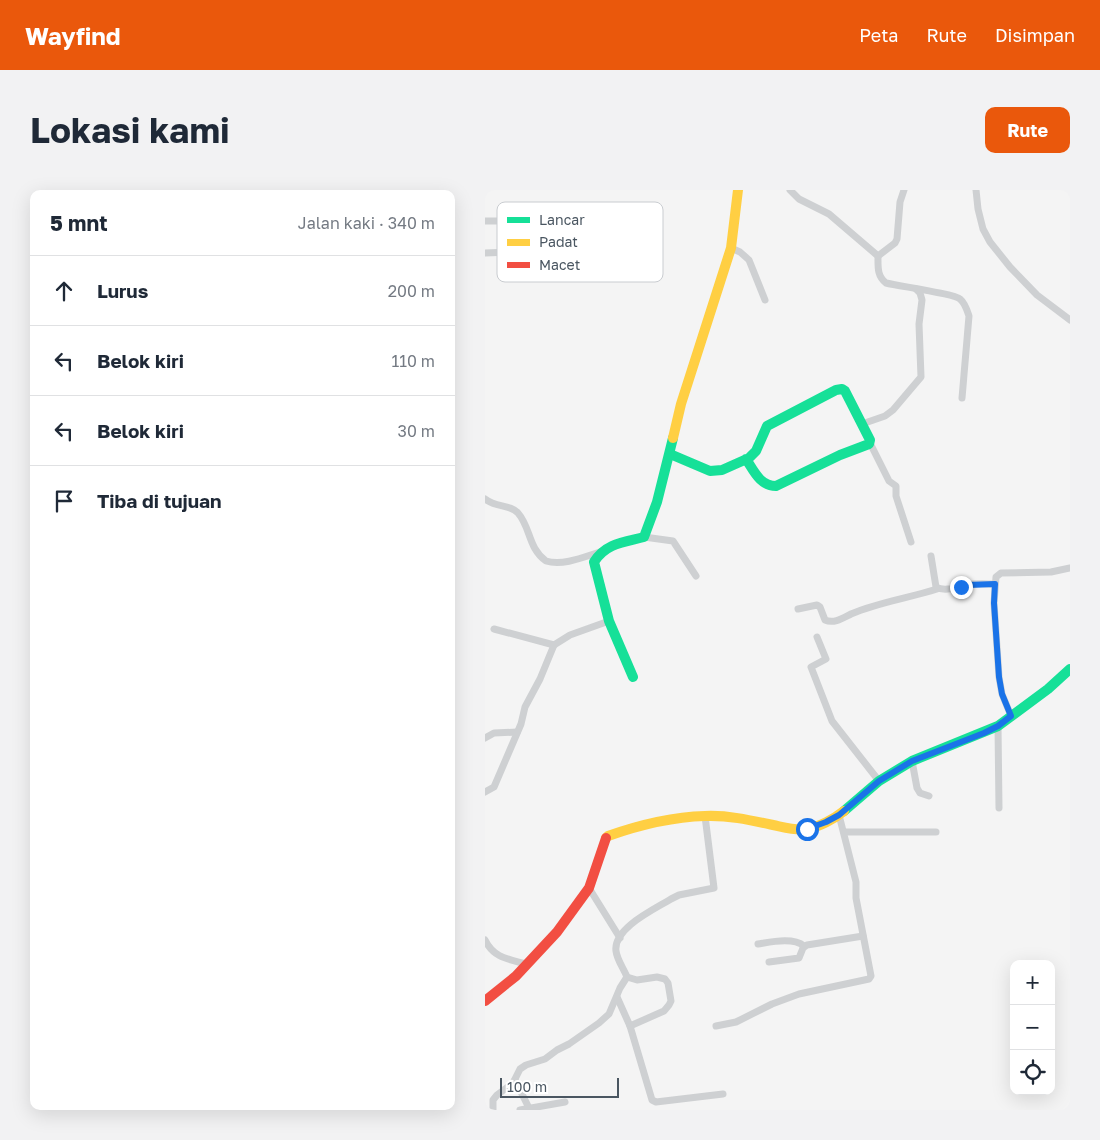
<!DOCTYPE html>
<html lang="id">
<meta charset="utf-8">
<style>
:root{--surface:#fff;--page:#f2f2f3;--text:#1f2937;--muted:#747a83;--line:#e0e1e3;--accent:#ea580c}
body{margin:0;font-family:"Golos Text",sans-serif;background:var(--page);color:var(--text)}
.controls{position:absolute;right:15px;bottom:15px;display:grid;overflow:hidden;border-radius:10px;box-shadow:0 5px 20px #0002}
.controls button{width:45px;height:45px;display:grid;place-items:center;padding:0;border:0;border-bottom:1px solid var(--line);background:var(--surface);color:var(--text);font:25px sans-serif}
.scale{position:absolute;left:15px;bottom:12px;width:119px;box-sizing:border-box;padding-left:5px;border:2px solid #4a5661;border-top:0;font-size:14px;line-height:18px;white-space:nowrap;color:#4a5661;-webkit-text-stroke:4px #fff;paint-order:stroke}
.stop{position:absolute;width:15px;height:15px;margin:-11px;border:4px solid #1a73e8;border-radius:50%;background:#fff}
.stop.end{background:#1a73e8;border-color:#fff;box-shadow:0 1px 5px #0008}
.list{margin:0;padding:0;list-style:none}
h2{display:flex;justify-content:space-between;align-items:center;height:65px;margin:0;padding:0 20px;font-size:21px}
h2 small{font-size:16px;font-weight:400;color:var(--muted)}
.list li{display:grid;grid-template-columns:32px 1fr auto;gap:15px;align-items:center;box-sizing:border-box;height:70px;padding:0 20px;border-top:1px solid var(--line)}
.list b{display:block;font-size:19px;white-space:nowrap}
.list em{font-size:16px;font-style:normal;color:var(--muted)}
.icon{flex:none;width:28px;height:28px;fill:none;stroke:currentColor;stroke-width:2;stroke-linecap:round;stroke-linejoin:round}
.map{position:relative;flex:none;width:585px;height:920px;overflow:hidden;border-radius:10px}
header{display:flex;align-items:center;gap:30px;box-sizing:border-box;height:70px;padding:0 25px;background:var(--accent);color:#fff}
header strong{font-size:24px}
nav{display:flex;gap:28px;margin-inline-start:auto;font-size:18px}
.intro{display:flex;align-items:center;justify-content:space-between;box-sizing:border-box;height:120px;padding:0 30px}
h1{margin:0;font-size:35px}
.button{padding:12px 22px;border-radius:10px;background:var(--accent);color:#fff;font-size:18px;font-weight:700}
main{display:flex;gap:30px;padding:0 30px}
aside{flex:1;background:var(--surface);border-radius:10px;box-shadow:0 5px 20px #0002}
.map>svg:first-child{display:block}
</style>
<header>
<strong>Wayfind</strong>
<nav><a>Peta</a><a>Rute</a><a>Disimpan</a></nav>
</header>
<div class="intro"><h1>Lokasi kami</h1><a class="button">Rute</a></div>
<main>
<aside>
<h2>5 mnt<small>Jalan kaki · 340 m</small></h2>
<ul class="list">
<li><svg class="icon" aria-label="ahead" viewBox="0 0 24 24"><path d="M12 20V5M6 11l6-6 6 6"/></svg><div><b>Lurus</b></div><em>200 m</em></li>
<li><svg class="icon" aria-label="left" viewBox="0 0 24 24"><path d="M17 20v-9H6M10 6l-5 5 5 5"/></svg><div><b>Belok kiri</b></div><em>110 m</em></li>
<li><svg class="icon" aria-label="left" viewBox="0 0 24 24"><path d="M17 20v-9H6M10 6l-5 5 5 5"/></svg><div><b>Belok kiri</b></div><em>30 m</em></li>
<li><svg class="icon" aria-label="arrive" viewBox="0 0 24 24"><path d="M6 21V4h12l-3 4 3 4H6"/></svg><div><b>Tiba di tujuan</b></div></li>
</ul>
</aside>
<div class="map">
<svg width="585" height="920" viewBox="0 0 585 920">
<rect width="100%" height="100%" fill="#f4f4f4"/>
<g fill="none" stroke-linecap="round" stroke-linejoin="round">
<g stroke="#ced0d2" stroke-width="7">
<path d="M 305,0 L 314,9 L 344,24 L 393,66 C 393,77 392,86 401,93 C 413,96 470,104 475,109 C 480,113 482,120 484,126 L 477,208"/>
<polyline points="491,0 493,19 498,39 505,52 525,77 552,105 585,130"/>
<polyline points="0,31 28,31"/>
<polyline points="246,58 255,62 264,70 280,110"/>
<polyline points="0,63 45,61"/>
<polyline points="393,66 410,53 412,49 415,12 419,0"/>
<polyline points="377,234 400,226 408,220 436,187 434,134 437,110 435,103 431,99"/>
<polyline points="385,253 404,291 411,296 411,306 426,352"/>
<path d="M 0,309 C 11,318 25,314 33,323 C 46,338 43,358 61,371 C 78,376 99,367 115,362"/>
<polyline points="159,347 188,351 211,386"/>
<path d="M 446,366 L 451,397 C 460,402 472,397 482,395 C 490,393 501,394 510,394"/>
<path d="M 313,419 L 332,415 L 335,417 L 340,430 C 349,434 358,428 366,424 C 394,412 424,408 452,399"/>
<polyline points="9,439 69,455"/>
<polyline points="332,447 341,469 326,477 347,531 394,591"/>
<polyline points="526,526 517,504 514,487 509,413 511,387 516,383 566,382 585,378"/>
<polyline points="513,536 514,618"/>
<polyline points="0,548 9,543 32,542"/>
<polyline points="427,571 432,598 435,603 444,606"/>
<polyline points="0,602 9,597 36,534 40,517 55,489 69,455 85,445 124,431"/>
<polyline points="359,642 451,642"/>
<polyline points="104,698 135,748"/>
<path d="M 0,750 C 9,768 23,769 41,774"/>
<path d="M 273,754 C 286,752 308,747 319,756"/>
<polyline points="284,772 314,768 318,758 322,755 378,746"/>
<polyline points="132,807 145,836 167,910 171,912 238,904"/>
<path d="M 145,836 L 179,821 L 184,815 L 186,811 L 183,793 L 180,789 L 172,787 L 152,790 L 142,787 C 139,779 132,770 131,761 C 128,738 170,719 186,709 L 194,705 L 229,698 L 220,626"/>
<polyline points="231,836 251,832 287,814 314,804 384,789 386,786 371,708 371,692 354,625"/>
<polyline points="30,890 44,918"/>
<polyline points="8,920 8,910 12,905 28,893 35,879 41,875 60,869 72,860 84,854 114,833 124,824 135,798 142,787"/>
<polyline points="35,920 80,912"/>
</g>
<g stroke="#16e098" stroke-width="10">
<path d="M 185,264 L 225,281 L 237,280 L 264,268 L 271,261 L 282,236 L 351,200 L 357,199 L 360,201 L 385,250 L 384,254 L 355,265 L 291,296 C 275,296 269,281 261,269"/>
<path d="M 148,487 L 124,431 L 109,372 C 121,353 140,352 159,347 L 172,312 L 188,248"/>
<polyline points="359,621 394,591 427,571 513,536 563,499 585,479"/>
</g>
<g stroke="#ffcf43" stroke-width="10">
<polyline points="188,248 196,214 246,58 253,0"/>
<path d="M 121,648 L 123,646 C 154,635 187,627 220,626 C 243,625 265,630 288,635 C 298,637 311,641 322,639 C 334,637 349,629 359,621"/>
</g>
<polyline stroke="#f24e42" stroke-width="10" points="0,811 31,786 72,742 104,698 121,648"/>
</g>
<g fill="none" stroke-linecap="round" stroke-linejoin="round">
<polyline stroke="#1a73e8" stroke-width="6" points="322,639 341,632 354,625 394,591 427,571 499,543 513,536 526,526 517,504 514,487 509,413 510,394 483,395 476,397"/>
</g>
<rect x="12" y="12" width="166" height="80" rx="8" fill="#fff" stroke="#c9ccd0" stroke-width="1"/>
<rect x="22" y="27" width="23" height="6" fill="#16e098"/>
<rect x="22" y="49" width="23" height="7" fill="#ffcf43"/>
<rect x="22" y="72" width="23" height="6" fill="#f24e42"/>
<g font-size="14" fill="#4a5661">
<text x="54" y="35">Lancar</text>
<text x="54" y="57">Padat</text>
<text x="54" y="80">Macet</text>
</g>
</svg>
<div class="controls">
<button>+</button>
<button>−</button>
<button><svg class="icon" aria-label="locate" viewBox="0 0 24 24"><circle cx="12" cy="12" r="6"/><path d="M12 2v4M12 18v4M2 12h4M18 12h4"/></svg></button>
</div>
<div class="scale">100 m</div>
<div class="stop" style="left:322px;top:639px"></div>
<div class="stop end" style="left:476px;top:397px"></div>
</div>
</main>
